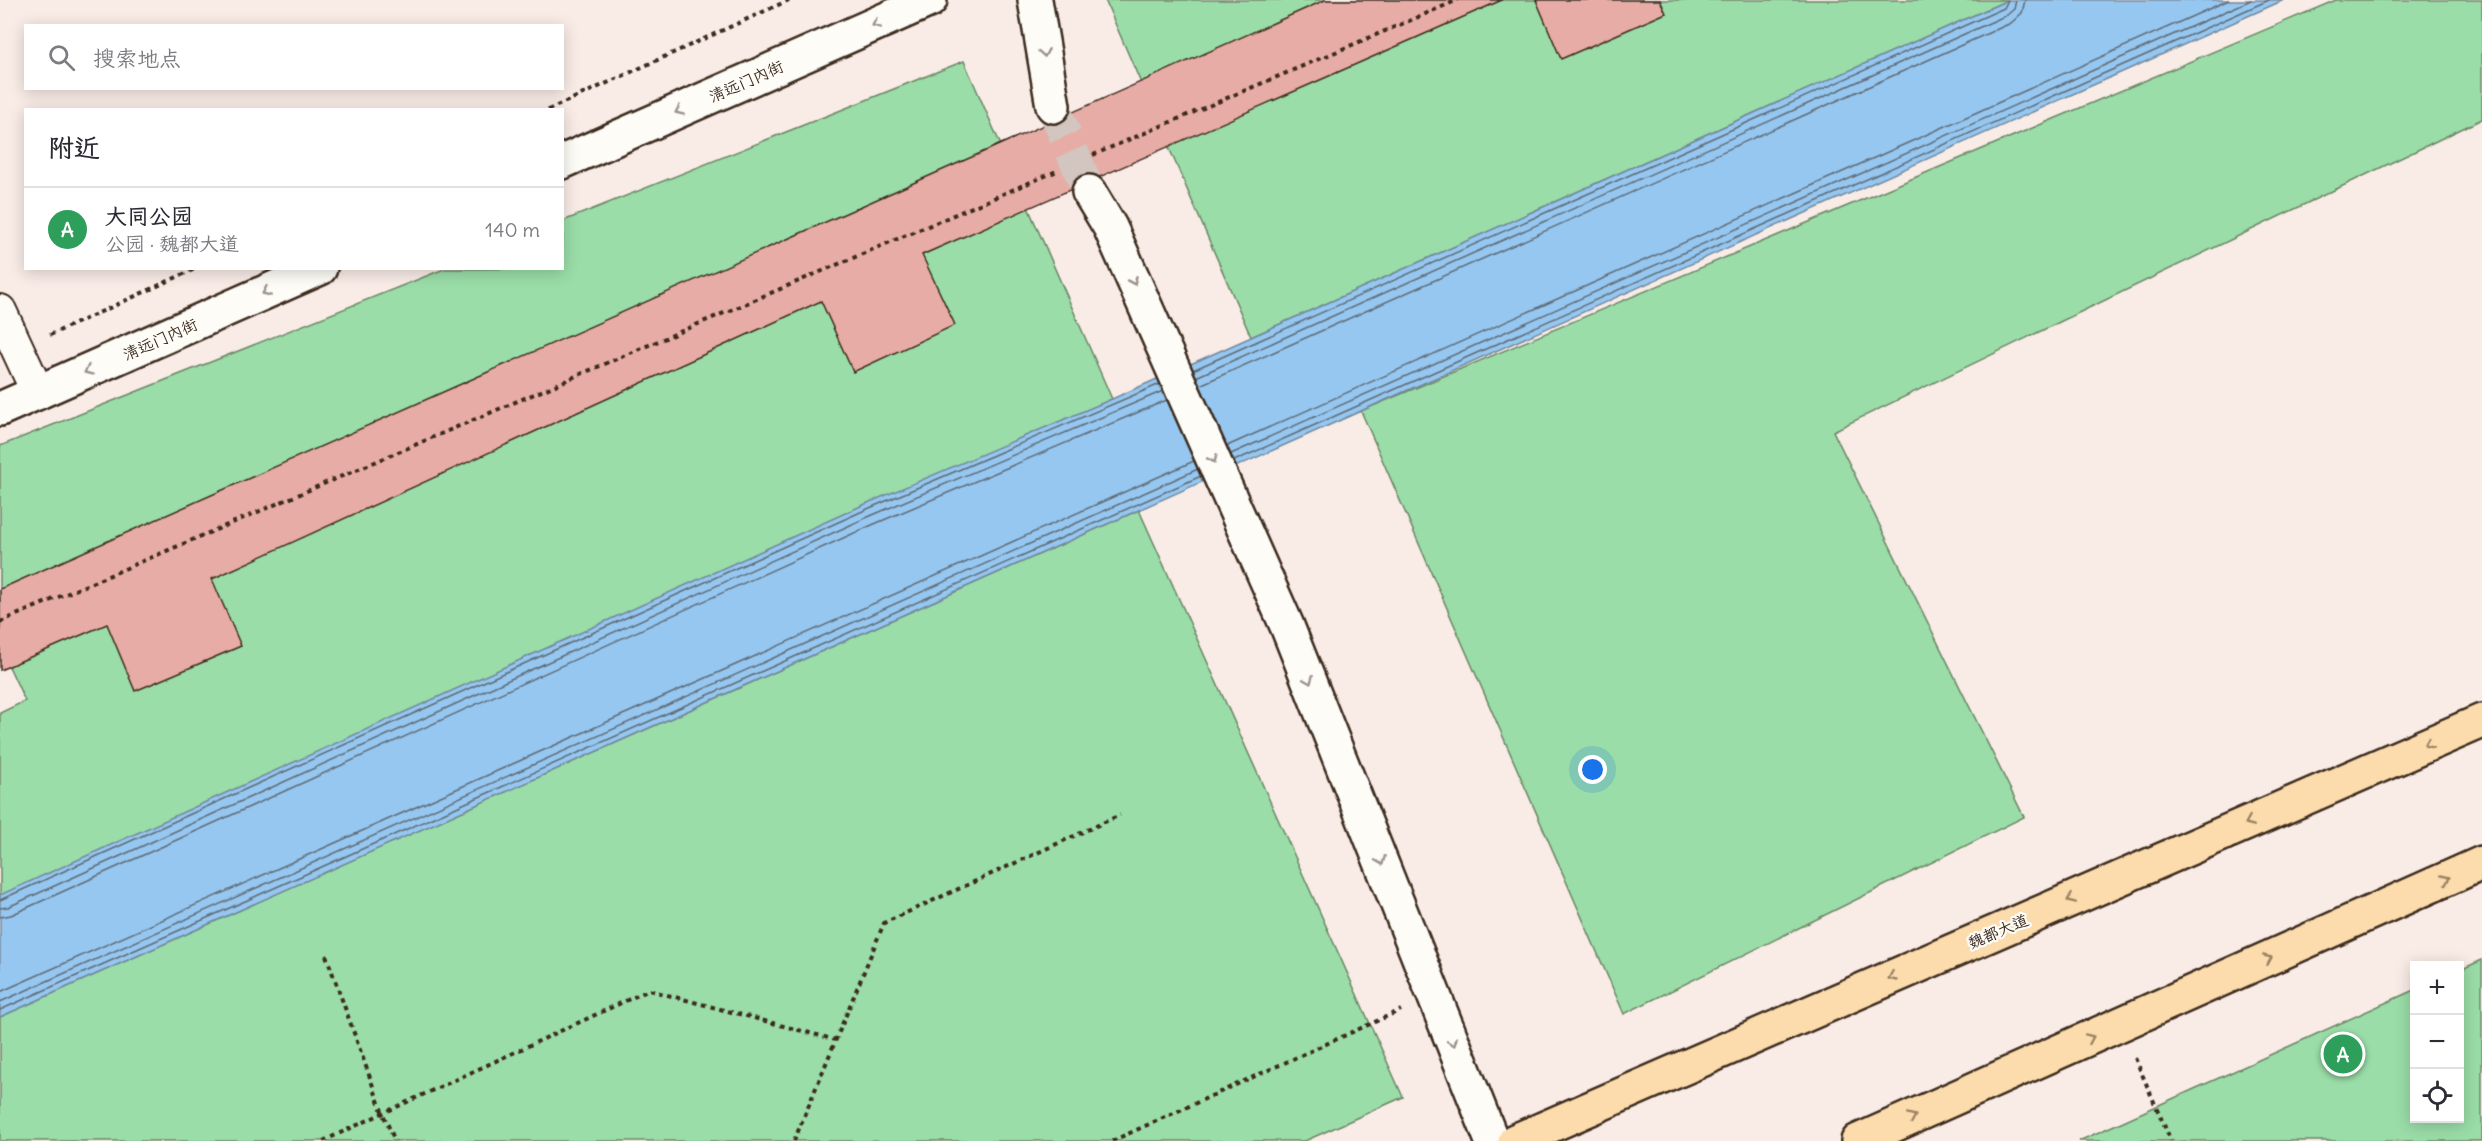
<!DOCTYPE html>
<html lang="zh">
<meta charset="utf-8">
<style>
:root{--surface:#fff;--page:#f2f2f3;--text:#2b2b33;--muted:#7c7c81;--line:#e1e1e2;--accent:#d1495b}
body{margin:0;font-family:Delius,"LXGW WenKai TC",sans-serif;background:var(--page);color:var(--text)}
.controls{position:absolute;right:18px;bottom:18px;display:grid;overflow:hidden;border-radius:0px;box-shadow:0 3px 15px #0003}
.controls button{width:54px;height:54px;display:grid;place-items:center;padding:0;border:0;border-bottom:2px solid var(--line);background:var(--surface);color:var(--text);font:30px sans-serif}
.you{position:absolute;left:1593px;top:770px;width:21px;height:21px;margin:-15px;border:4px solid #fff;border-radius:50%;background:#1a73e8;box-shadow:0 0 0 9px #1a73e833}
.badge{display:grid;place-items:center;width:39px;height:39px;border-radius:50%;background:var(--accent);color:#fff;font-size:20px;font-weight:700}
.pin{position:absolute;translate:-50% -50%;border:3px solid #fff;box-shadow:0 2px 6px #0006}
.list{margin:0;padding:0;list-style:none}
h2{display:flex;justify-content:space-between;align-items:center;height:78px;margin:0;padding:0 24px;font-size:26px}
h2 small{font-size:20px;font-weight:400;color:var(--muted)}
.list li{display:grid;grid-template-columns:39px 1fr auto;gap:18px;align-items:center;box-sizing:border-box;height:84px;padding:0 24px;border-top:2px solid var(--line)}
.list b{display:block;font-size:22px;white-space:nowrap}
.list p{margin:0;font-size:20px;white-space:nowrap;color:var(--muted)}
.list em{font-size:20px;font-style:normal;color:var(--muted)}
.icon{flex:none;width:33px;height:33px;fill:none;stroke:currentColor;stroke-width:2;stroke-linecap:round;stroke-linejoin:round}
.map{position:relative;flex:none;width:2482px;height:1141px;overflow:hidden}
.search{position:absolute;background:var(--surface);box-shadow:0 3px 15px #0003;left:24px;top:24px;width:540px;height:66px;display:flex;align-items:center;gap:15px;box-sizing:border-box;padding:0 21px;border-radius:0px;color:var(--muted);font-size:22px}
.panel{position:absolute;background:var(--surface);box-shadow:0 3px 15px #0003;left:24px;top:108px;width:540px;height:162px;border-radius:0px}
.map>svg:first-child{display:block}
</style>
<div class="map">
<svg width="2482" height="1141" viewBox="0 0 2482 1141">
<rect width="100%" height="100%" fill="#f9ece7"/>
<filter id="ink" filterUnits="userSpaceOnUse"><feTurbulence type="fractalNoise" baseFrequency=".0167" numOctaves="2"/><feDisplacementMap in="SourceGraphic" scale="12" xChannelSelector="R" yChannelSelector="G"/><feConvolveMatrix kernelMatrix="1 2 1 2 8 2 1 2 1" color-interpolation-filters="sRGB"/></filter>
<g filter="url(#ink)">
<g fill="#9adda8" stroke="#6a8463" stroke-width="1.5">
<polygon points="1105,0 2008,0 1251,337"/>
<polygon points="2336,0 2482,0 2482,119 1833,431 2024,817 1624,1014 1361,411"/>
<polygon points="964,61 1112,399 0,897 0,713 25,701 0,647 0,446 444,269 562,268 563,221"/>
<polygon points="1139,510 1403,1097 1305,1141 0,1141 0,1017"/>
<polygon points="2482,960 2482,1141 2079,1141 2414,990 2414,1118 2460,1118 2460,970"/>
</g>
<polygon fill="#95c7f1" stroke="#71889d" stroke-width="1.5" points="2008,0 2284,0 0,1017 0,895 863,505 1112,399"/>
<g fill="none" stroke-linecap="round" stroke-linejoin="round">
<g stroke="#5f6972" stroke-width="1.5">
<polyline points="1193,370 2004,8 2008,0"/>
<polyline points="1196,377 2007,15 2014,9 2016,0"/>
<polyline points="1200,385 2011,23 2022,13 2025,0"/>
<polyline points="1227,446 2229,0"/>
<polyline points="1231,454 2251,0"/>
<polyline points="1234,461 2269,0"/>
<polyline points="0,900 865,510 1160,384"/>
<polyline points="0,908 8,907 868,517 1163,391"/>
<polyline points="0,917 11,915 872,525 1167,400"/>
<polyline points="0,992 1194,461"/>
<polyline points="0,1002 1198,469"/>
<polyline points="0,1010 1201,476"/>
</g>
</g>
<g fill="#e7aca5" stroke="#3b2a1e" stroke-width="1.5">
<polygon points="1325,0 1502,0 922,255 955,325 853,372 821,301 212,579 241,646 135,691 107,624 0,670 0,589"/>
<polygon points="1536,0 1660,0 1666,13 1561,59"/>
</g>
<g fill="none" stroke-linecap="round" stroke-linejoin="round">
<polyline stroke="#d3c5bf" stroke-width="33" stroke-dasharray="33 16" stroke-linecap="butt" points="1053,106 1089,192"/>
<defs>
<polyline id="minor" points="0,311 38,393"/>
<g id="secondary">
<polyline points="1035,0 1053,106"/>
<polyline points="562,162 930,0"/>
<polyline points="1089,192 1110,227 1287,626 1492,1141"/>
<polyline points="0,409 320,268"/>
</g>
<g id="primary">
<polyline points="1515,1141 2482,721"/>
<polyline points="1858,1141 2482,863"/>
</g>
</defs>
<use href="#minor" stroke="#3b2a1e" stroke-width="36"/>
<use href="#secondary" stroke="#3b2a1e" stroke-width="38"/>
<use href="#primary" stroke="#3b2a1e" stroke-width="38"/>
<g stroke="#3b2a1e" stroke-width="4" stroke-dasharray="4.5 4.5" stroke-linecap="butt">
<polyline points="548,110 789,0"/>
<polyline points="1093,155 1458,0"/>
<polyline points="50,335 197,268"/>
<polyline points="0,622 1059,170"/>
<polyline points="326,955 383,1114 395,1141"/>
<polyline points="2135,1058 2171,1141"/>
<polyline points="323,1141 649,990 836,1040"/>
<polyline points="794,1141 884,923 1120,815"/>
<polyline points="1112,1141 1401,1010"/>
</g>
<use href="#minor" stroke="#fdfcf7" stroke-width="32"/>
<use href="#secondary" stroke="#fdfcf7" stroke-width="33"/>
<use href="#primary" stroke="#fcdcac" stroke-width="33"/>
</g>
<defs><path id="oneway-chevron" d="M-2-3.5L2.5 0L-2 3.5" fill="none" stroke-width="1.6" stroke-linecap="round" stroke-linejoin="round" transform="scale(1.5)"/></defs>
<g stroke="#9c938a">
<use href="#oneway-chevron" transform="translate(876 24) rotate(156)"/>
<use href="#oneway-chevron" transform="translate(1044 53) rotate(80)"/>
<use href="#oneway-chevron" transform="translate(679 111) rotate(156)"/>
<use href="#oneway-chevron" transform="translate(1133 281) rotate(66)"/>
<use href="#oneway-chevron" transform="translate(266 292) rotate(156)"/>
<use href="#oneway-chevron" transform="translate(88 371) rotate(156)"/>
<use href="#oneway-chevron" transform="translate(1213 459) rotate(66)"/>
<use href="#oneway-chevron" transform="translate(1309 680) rotate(68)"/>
<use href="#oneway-chevron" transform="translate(1381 861) rotate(68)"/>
<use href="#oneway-chevron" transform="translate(1453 1042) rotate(68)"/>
</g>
<g stroke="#9c8365">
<use href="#oneway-chevron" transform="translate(2428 744) rotate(157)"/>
<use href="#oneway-chevron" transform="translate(2249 822) rotate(157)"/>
<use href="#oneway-chevron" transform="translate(2446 879) rotate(-24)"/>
<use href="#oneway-chevron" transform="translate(2071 899) rotate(157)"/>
<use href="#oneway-chevron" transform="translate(2268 959) rotate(-24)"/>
<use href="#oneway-chevron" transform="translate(1892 977) rotate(157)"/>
<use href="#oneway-chevron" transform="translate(2090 1038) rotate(-24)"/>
<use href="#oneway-chevron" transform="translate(1912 1117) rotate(-24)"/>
</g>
</g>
<g text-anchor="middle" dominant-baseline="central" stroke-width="4.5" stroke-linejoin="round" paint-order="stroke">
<g font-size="16" fill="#3b2a1e" stroke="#fdfcf7">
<text transform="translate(746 81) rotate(-24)">清远门内街</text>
<text transform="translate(160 339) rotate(-24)">清远门内街</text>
<text transform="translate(1998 931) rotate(-23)">魏都大道</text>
</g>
</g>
</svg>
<div class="controls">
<button>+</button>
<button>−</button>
<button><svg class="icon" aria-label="locate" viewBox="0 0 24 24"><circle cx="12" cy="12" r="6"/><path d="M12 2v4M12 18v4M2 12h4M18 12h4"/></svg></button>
</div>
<div class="you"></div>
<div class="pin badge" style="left:2343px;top:1054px;background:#2e9e5b">A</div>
<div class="search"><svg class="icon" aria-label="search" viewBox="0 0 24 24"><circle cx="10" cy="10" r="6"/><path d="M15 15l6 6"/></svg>搜索地点</div>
<section class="panel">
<h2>附近<small></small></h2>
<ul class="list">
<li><span class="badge" style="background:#2e9e5b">A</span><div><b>大同公园</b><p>公园 · 魏都大道</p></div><em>140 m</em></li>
</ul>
</section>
</div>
